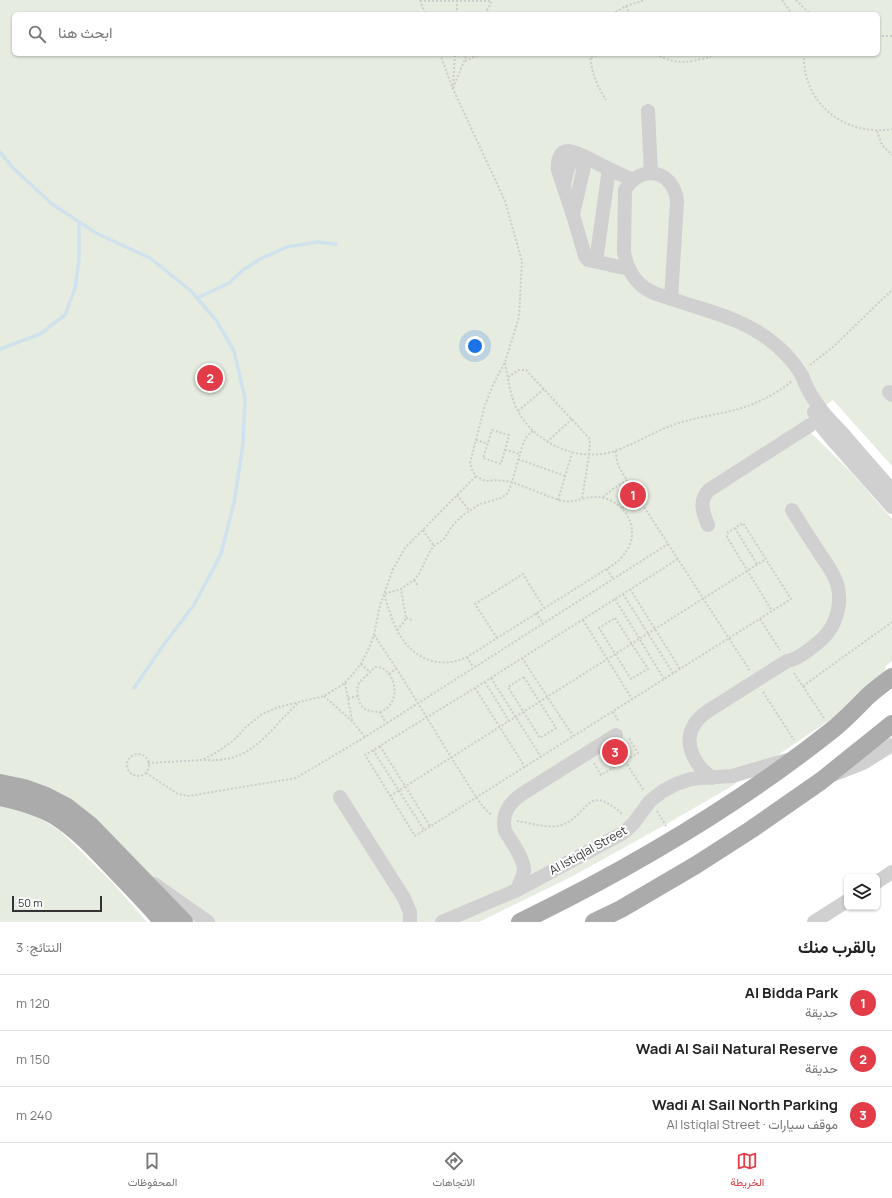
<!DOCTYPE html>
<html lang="ar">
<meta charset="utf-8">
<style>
:root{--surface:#fff;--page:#f2f2f2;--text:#222;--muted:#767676;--line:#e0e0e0;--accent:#e23c49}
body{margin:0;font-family:Manrope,Vazirmatn,sans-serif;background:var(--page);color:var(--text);direction:rtl}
.controls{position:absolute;right:12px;bottom:12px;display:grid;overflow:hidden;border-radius:6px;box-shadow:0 1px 3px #0004}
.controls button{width:36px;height:36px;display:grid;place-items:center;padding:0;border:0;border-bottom:1px solid var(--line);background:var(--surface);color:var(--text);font:20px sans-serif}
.scale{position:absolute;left:12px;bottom:10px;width:90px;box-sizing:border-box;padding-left:4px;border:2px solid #333;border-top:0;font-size:11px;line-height:14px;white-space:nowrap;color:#333;-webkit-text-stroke:3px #fff;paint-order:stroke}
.you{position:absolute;left:475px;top:346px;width:14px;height:14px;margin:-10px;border:3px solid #fff;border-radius:50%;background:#1a73e8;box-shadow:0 0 0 6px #1a73e833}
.badge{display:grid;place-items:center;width:26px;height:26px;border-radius:50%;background:var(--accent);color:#fff;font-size:13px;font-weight:700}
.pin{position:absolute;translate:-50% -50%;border:2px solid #fff;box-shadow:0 1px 4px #0006}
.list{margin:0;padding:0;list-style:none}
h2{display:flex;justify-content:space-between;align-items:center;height:52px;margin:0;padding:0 16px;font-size:17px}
h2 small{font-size:13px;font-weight:400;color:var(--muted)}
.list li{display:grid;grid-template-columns:26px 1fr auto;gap:12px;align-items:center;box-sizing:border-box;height:56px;padding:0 16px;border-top:1px solid var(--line)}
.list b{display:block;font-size:15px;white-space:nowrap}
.list p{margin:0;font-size:13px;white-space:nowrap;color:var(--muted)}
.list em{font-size:13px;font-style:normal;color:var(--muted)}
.icon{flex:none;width:22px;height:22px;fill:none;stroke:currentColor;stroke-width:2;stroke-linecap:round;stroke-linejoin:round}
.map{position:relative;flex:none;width:892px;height:922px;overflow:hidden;direction:ltr}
.search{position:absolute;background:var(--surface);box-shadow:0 1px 3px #0004;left:12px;right:12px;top:12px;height:44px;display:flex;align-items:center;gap:10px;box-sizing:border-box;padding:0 14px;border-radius:6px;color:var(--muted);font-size:15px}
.sheet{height:220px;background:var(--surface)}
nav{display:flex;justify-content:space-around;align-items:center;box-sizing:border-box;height:56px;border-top:1px solid var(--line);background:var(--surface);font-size:11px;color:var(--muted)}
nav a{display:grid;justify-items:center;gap:2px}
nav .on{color:var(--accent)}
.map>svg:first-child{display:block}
</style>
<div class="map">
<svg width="892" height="922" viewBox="0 0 892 922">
<rect width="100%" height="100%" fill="#fff"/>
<g fill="#e6ecdf" fill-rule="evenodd">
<path d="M 0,0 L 892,0 L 892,466 L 833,400 L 807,418 L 805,422 L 812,434 L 851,472 L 892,519 L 892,661 L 886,666 L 883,677 L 833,718 L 727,789 L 663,826 L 571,877 L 479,922 L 187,922 L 0,778 ZM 14,14 L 878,14 L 878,54 L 14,54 Z"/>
<polygon points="0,805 15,809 36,816 60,831 111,881 147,922 0,922"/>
</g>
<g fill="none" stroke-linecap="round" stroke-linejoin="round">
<g stroke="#cfe2ed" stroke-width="3.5">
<polyline points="0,152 12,167 52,204 96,233 150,258 191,291 216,320 234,351 245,398 243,444 234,503 221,554 194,605 162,647 134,688"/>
<polyline points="197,298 229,283 243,270 260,259 287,247 317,242 336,244"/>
<polyline points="0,349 40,334 65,315 75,288 79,259 79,222"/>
</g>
<g stroke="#cdcdcd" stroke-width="2" stroke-dasharray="2 2" stroke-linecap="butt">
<polyline points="420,0 425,14"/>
<polyline points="782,0 792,14"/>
<polyline points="796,0 810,14"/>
<polyline points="420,1 492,1"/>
<polyline points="626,6 630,14"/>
<polyline points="457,14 457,1"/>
<polyline points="485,14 492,1"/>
<polyline points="612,14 626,6 645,0"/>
<polyline points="878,36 892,36"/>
<path d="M 440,54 L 453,89 L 505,201 L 522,261 L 519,317 L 505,362 L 493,385 L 485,405 L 470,463 L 473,472 L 476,476 L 483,480 L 487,481 L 497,480 L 512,482 L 558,500 C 563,501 568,502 573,501 C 580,500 587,497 594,497 C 613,496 631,512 632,531 C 633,545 624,557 613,565 L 467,657 C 439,670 413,659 398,632 C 392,621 388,607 384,594 L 401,589 L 414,580 L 419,574 L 430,551 L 434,546 L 444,539 L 452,526 L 463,515 L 480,504 L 501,498 L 508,493 L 512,482 L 522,447 C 524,440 527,435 533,431"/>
<path d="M 590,54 C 591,71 597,86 606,100"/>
<path d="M 656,54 C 678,66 688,62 711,57"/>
<path d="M 804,54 C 802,103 845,137 892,129"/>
<polyline points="591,58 599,54"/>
<polyline points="465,61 481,54"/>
<polyline points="453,85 455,54"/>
<polyline points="453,88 467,54"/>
<polyline points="877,131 882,145 892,155"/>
<path d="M 505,363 C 508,379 510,395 517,409 C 534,444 579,463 615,451 C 621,449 626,446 632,444 C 648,436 665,427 682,422 C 700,417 718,414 735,410 C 756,404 775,395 792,381"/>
<polyline points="810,365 833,347 892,290"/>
<polyline points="508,377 519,370 526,370 590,439 589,455 582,499"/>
<polyline points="518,411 544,389"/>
<polygon points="492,430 509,435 501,464 483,458"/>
<polyline points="476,440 488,444"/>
<polyline points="547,442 572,419"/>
<polyline points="505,450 520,454"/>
<polyline points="615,451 618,465 623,474 750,671"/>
<polyline points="518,459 565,476"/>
<polyline points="457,495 469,510"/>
<polyline points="603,497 614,488 627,480"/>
<polyline points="558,500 572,453"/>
<polyline points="622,508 639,498"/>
<polyline points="735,528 757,564"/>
<polyline points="423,530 434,546"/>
<polyline points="678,559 475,688 365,755 415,836 791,599 743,523 728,532 727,537 772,611"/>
<polyline points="607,569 613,579"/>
<polyline points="414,580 418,586"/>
<polyline points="630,589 680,669"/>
<polyline points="623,594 673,673"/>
<polyline points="615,599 664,679"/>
<polyline points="536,613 543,623"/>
<polyline points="406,618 412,620"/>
<polygon points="615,618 648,669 631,679 599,628"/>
<polyline points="760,619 780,650"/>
<polyline points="583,620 632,699"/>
<polyline points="397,630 404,622 406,618 401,589"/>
<path d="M 374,635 C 405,680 432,727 461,773 C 469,785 480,807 492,815"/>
<polyline points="497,638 475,604 523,574 544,608"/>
<polyline points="467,657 473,667"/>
<polyline points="522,658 573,736"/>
<polyline points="361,664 370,672"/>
<path d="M 375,667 C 394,665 405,703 380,712 C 366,711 360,710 358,695 C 357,691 357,687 359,683 C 363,678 369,674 373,669 Z"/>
<polyline points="794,673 824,718"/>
<polyline points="389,674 397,668"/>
<polygon points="524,677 556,728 540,738 508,687"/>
<polyline points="491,678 541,757"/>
<polyline points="485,682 509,721"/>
<polyline points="345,683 352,720"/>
<polyline points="803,686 892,622"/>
<polyline points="475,688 525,767"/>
<polyline points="763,692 794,740"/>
<polyline points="324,696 352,721 365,737"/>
<polyline points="348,698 358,696"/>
<polyline points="380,712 386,723"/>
<polyline points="613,712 619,722"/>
<polyline points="380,746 430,826"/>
<polyline points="373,750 424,830"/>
<circle cx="138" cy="765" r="11"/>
<path d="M 204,760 C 237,762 252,751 274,728 C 282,719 290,711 298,703"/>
<polyline points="625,761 644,791"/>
<polyline points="148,763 202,760 217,752 233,741 246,727 262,714 279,707 324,696 345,683 361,664 369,648 374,635 380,605 393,569 405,548 476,476"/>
<polyline points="594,763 601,775 638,753 629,738"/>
<polyline points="146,773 178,794 189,796 296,778 365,737 668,544"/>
<polyline points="390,796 766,559"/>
<polyline points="657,811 666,826"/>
<path d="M 517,821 C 530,823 545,828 558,826 C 589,819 585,779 623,815"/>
</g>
<g stroke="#d0d0d0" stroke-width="14">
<polyline points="648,111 651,173"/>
<path d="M 564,185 C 567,171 567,163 580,155"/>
<polyline points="573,214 586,158"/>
<polyline points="596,261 609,169"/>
<path d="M 629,269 L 588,260 L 585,256 L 573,215 L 558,170 C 557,163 559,150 569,151 C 579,152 592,161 601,165 C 612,171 622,175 633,180"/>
<path d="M 671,299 L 677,201 C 674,170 640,163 625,190 L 624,252 C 626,264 630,275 640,284 C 649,293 663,296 675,300 C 700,309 726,314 749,327 C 769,337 789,354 801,374 C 803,377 804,381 806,385 C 809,393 815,401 820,408 C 827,418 836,426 844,435 C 860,454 876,472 892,490"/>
<polyline points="889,392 892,395"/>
<polyline points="814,412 822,427 831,438 892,507"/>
<path d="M 708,525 C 703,513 698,501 709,490 L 818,420"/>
<polyline points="835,774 863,763 892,745"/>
<path d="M 712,778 C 708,774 703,771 700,767 C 684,746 686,726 708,711 L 787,661 C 799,659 812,648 821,640 C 836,627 843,603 837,584 C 834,573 827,564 820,554 C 811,540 801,525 792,510"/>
<polyline points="340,797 404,898 410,912 410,922"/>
<polyline points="877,882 892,872"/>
<polyline points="154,884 208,922"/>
<path d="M 517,890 C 519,884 523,877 524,871 C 525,860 511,841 505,831 C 501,814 509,803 522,794 L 616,735"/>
<polyline points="442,922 517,890 623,833 633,824 650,801 663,791 676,784 691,779 701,778 732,776 787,760"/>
<polyline points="814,922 847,901"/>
</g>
<g stroke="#ababab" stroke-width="18">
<polyline points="0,783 24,788 46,796 67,807 90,825 184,922"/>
<path d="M 0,797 C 19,801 38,806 55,816 C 76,829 93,847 110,865 C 125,881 141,897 156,914 L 163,922"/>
<path d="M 520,922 C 629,869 735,807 831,731 C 844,721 856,708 868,696 C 876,689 884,683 892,677"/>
<polyline points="594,922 621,909 696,865 752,829 821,781 892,724"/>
</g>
</g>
<g text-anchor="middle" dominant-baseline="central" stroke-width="4" stroke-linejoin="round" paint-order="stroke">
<g font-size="12" fill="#333" stroke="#fff">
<text transform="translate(588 850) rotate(-29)">Al Istiqlal Street</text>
</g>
</g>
</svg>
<div class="controls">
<button><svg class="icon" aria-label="layers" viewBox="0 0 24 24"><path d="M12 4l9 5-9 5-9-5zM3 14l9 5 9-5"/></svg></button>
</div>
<div class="scale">50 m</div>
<div class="you"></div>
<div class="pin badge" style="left:633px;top:495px">1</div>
<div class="pin badge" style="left:210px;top:378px">2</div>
<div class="pin badge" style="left:615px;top:752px">3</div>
<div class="search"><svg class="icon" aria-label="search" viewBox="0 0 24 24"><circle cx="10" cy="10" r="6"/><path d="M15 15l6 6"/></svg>ابحث هنا</div>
</div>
<section class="sheet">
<h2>بالقرب منك<small>النتائج: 3</small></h2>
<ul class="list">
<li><span class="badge">1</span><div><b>Al Bidda Park</b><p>حديقة</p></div><em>120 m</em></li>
<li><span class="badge">2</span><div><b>Wadi Al Sail Natural Reserve</b><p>حديقة</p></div><em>150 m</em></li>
<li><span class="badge">3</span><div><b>Wadi Al Sail North Parking</b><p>موقف سيارات · Al Istiqlal Street</p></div><em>240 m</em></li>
</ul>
</section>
<nav>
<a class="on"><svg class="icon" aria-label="map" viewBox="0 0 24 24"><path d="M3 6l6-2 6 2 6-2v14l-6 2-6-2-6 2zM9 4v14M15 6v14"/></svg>الخريطة</a>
<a><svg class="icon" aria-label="directions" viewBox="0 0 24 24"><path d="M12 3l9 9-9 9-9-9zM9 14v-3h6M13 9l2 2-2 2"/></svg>الاتجاهات</a>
<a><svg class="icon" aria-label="saved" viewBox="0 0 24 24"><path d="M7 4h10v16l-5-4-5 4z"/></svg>المحفوظات</a>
</nav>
